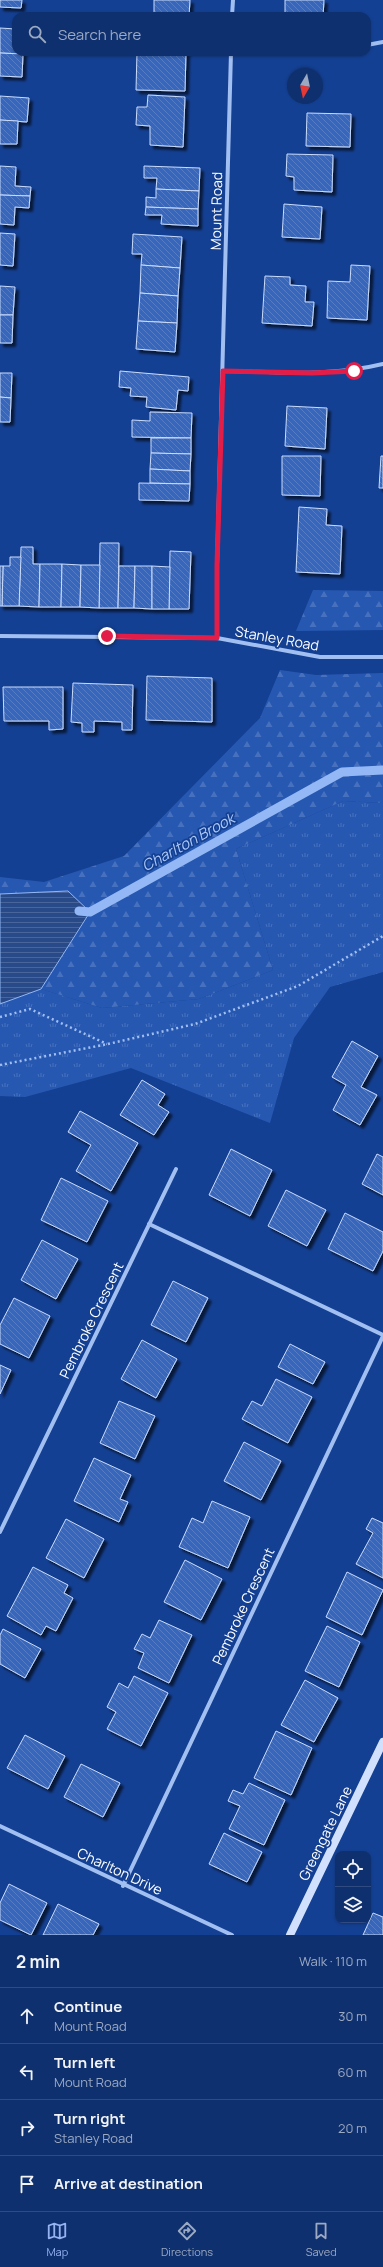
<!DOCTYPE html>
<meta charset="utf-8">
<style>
:root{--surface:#0f306e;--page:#1d3c76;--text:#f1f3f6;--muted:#9ba9c2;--line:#2f4b81;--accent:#95b2f1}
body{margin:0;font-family:Manrope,sans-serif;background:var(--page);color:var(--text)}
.controls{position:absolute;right:12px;bottom:12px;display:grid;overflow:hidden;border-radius:8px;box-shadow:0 1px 3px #0004}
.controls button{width:36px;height:36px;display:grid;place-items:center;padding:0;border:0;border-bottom:1px solid var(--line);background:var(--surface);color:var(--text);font:20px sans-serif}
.compass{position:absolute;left:287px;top:68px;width:36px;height:36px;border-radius:50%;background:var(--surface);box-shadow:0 1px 3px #0004;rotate:189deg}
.stop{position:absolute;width:12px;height:12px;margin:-9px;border:3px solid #e11d48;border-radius:50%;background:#fff}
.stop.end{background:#e11d48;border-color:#fff;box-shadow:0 1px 4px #0008}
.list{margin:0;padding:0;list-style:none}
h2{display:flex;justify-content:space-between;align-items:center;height:52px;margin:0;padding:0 16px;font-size:17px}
h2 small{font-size:13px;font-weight:400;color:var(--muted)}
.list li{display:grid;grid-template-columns:26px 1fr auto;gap:12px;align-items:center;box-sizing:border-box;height:56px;padding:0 16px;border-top:1px solid var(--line)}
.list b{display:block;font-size:15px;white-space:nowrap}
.list p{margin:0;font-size:13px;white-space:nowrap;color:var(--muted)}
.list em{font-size:13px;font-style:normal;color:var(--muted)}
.icon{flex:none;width:22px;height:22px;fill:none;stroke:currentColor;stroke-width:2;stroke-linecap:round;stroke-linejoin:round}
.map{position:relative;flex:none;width:383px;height:1935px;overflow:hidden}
.search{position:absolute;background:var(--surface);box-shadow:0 1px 3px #0004;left:12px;right:12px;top:12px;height:44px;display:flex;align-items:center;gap:10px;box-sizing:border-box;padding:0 14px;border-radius:12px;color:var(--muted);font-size:15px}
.sheet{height:276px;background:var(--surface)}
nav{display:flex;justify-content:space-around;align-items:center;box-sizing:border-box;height:56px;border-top:1px solid var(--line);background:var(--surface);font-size:11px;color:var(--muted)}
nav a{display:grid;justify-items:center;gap:2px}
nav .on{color:var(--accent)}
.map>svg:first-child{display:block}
</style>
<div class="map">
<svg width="383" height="1935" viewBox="0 0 383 1935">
<defs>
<pattern id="grass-tufts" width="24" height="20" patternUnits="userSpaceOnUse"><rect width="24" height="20" fill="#2658b2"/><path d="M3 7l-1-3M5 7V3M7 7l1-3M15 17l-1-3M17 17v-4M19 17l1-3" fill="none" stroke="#4771be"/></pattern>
<pattern id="forest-firs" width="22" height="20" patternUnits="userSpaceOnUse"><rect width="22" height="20" fill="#2658b2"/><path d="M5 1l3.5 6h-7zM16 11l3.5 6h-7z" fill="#4771be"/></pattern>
<pattern id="water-rules" width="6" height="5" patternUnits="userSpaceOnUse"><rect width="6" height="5" fill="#294a89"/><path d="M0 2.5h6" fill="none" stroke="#49659b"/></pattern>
<pattern id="building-back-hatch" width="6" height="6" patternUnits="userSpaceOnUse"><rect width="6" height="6" fill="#3866ba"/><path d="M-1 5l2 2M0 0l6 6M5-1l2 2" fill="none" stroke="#567dc4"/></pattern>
<filter id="shadow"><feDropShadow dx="3.5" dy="3.5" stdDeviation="1" flood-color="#0009"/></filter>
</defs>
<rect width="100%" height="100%" fill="#144093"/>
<polygon fill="url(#grass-tufts)" points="343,801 383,803 383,972 330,987 294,1038 270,1123 131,1068 25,1097 0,1096 0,1004 41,989 102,1008 199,999 273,970 236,849"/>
<g fill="url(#forest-firs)">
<polygon points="313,590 383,591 383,630 296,631"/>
<polygon points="280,670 316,675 383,673 383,803 343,801 236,849 273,970 199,999 102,1008 41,989 90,913 68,891 0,894 0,877 44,882 124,856 260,718"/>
</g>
<polygon fill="url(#water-rules)" stroke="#94b8f5" points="68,891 90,912 41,989 0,1004 0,894"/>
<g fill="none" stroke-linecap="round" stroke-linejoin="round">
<polyline stroke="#94b8f5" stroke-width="9" points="79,911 90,912 342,772 383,770"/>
</g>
<g fill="url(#building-back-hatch)" stroke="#cadcfc" filter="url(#shadow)">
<polygon points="0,0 22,0 21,8 0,7"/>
<polygon points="154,0 190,0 189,16 154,16"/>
<polygon points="285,0 324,0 323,16 285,16"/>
<polygon points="0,28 16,29 16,52 23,52 23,54 0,53"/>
<polygon points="137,52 186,52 185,91 136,90"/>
<polygon points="0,53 23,54 22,77 0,76"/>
<polygon points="148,95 185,97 183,147 150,145 150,126 136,125 137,107 147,107"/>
<polygon points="0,96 29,98 27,122 0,120"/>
<polygon points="307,113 351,114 350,147 306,146"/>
<polygon points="0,120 18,121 17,144 0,144"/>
<polygon points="287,154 333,155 332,192 294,190 294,177 286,176"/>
<polygon points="0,166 16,167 15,186 31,187 30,196 0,195"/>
<polygon points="144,166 200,168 199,191 156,189 157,178 144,178"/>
<polygon points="156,189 199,191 198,209 146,207 146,197 156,198"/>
<polygon points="0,195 30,196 29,208 15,207 14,225 0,224"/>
<polygon points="284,204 322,207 320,239 282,237"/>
<polygon points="146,207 198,209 198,226 161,224 162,215 145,215"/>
<polygon points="0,233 15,234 13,266 0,265"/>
<polygon points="133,234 182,237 180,268 141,265 142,254 132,254"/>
<polygon points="141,265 180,268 178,296 140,293"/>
<polygon points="351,265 370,266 367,320 327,318 328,281 350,282"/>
<polygon points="265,276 290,277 290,285 306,286 305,302 314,302 312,326 262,323"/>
<polygon points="0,286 15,287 13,315 0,315"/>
<polygon points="140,293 178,296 177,323 138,321"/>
<polygon points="0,315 13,315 12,343 0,343"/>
<polygon points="138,321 177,323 175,352 136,349"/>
<polygon points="120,371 189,377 188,391 178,390 176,410 146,407 147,397 130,396 131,388 119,387"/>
<polygon points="0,373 12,373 11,398 0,397"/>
<polygon points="0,397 11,398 10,422 0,422"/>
<polygon points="287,406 327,408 325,449 285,446"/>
<polygon points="150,412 192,413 191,438 132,437 132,420 150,421"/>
<polygon points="151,438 191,438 191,454 151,453"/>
<polygon points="151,453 191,454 190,471 150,469"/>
<polygon points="282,456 321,456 320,496 282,495"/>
<polygon points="381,456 383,456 383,488 379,488"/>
<polygon points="150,469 190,471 190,484 150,483"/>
<polygon points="139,483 190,484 189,501 139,500"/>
<polygon points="299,507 327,509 326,525 342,526 340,574 296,572"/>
<polygon points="100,543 119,543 118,608 99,608"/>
<polygon points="21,547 33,547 33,564 40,564 39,607 19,606"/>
<polygon points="170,551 191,552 189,609 169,609"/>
<polygon points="10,557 21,557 19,606 2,606 3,566 10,566"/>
<polygon points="40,564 62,564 61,607 39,607"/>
<polygon points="62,564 81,565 80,607 61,607"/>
<polygon points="81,565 100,565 99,608 80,607"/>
<polygon points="0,566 3,566 2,606 0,606"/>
<polygon points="119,566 135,566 134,608 118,608"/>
<polygon points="135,566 152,566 152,609 134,608"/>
<polygon points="152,566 170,567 169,609 152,609"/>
<polygon points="147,676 212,678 212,722 146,720"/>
<polygon points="73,683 133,685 132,730 122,730 122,722 94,721 94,732 82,732 82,723 71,722"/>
<polygon points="3,687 63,687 63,729 49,730 49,721 4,721"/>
<polygon points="352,1041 378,1056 361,1087 377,1095 360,1125 333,1110 346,1085 332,1077"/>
<polygon points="142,1080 165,1094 158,1105 169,1112 154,1135 120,1115"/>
<polygon points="80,1111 138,1143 111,1191 76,1171 91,1145 68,1132"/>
<polygon points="231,1149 272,1170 250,1216 209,1195"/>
<polygon points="377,1154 383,1157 383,1195 362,1184"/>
<polygon points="61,1178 108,1201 87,1242 41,1220"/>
<polygon points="286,1190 326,1210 307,1246 268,1226"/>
<polygon points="345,1213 383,1232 383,1251 373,1271 328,1249"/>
<polygon points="42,1240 78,1259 56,1299 21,1280"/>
<polygon points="173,1281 208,1298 186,1342 151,1325"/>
<polygon points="14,1298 50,1316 29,1358 0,1344 0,1325"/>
<polygon points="142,1340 177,1359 156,1398 121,1379"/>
<polygon points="290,1344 325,1362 313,1384 278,1367"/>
<polygon points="0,1365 11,1370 0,1394"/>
<polygon points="276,1379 312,1397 288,1443 242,1419 252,1401 262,1406"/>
<polygon points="119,1401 155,1416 135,1459 100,1443"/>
<polygon points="244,1442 281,1461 261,1500 224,1481"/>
<polygon points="94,1458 131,1475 120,1499 128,1502 119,1522 74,1501"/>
<polygon points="212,1501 250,1517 228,1568 179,1547 192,1518 203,1523"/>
<polygon points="372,1518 383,1523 383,1578 356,1564 373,1533 366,1529"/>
<polygon points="66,1519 104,1539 84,1578 46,1558"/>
<polygon points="185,1560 222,1579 201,1620 164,1602"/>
<polygon points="33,1567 68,1585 64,1593 73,1598 56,1631 46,1626 41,1635 7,1616"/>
<polygon points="347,1572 383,1590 362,1635 326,1617"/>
<polygon points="159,1620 192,1635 169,1683 138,1668 144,1653 134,1649 142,1634 150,1638"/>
<polygon points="327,1626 360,1642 339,1687 305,1671"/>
<polygon points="3,1629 41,1649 25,1678 0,1664 0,1635"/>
<polygon points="134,1676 168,1693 141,1746 107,1729 116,1712 107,1707 119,1683 128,1688"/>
<polygon points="305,1680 338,1698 314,1742 281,1725"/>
<polygon points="276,1731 312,1748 291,1795 254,1778"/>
<polygon points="25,1735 65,1756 48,1789 7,1768"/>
<polygon points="81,1764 120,1783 103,1817 64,1797"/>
<polygon points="249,1783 285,1800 264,1845 229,1829 240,1806 228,1801 233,1790 243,1794"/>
<polygon points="224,1833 262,1852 247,1882 209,1864"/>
<polygon points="9,1884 47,1903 31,1935 0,1920 0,1903"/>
<polygon points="58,1904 99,1924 93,1935 43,1935"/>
<polygon points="373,1913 383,1917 383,1935 363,1935"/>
</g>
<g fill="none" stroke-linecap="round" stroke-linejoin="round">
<g stroke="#a2bff2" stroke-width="2.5" stroke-dasharray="2 3" stroke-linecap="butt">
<polyline points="0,1017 30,1009 107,1044"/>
<polyline points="0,1065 108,1044 195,1024 298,986 383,936"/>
</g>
<g stroke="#a2bff2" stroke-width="4">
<polyline points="232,16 233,0"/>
<polyline points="367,45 383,42"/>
<path d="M 223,371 C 277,372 330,377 383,364"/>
<polyline points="0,636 217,638 320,657 383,657"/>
<polyline points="217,638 217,565 231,52"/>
<polyline points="149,1224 383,1335"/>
<polyline points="0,1532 176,1169"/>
<polyline points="0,1826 232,1935"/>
<polyline points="123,1886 383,1336"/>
</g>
<polyline stroke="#d1e0fc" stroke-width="8" points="290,1935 383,1742"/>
</g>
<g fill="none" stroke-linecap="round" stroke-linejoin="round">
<polyline stroke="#e11d48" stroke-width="5" points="107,636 217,638 217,565 223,371 312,373 354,371"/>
</g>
<g text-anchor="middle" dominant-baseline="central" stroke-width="3.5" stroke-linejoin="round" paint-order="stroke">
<g font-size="14" fill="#fff" stroke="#144093">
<text transform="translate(216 211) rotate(-89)">Mount Road</text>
<text transform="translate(277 638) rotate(10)">Stanley Road</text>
<text transform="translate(91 1320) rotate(-64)">Pembroke Crescent</text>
<text transform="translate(243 1606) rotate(-65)">Pembroke Crescent</text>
<text transform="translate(325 1833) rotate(-64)">Greengate Lane</text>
<text transform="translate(120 1871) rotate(25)">Charlton Drive</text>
</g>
<g font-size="15" font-style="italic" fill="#aecaf9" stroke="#144093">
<text transform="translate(188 842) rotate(-29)">Charlton Brook</text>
</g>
</g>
</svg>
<div class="controls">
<button><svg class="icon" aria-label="locate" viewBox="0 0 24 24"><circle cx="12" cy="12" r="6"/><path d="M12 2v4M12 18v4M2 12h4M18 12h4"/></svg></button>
<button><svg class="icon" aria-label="layers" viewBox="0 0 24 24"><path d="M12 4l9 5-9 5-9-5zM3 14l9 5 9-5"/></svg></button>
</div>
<svg class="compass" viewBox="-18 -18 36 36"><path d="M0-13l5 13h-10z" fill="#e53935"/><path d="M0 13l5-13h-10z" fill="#9ba9c2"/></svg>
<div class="stop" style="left:354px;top:371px"></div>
<div class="stop end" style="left:107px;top:636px"></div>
<div class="search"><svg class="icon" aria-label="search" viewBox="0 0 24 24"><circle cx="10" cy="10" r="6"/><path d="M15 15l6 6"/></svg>Search here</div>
</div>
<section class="sheet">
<h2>2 min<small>Walk · 110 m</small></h2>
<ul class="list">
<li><svg class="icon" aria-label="ahead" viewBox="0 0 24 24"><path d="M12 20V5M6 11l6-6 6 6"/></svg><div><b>Continue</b><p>Mount Road</p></div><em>30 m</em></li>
<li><svg class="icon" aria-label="left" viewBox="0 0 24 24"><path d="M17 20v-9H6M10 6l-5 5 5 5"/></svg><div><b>Turn left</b><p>Mount Road</p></div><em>60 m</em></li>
<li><svg class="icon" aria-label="right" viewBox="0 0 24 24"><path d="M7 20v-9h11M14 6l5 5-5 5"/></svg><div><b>Turn right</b><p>Stanley Road</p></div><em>20 m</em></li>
<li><svg class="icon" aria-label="arrive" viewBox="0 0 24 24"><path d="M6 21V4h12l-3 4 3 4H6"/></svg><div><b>Arrive at destination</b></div></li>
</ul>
</section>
<nav>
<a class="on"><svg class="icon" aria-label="map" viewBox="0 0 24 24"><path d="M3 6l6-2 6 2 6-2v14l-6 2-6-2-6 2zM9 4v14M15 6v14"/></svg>Map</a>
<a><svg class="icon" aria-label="directions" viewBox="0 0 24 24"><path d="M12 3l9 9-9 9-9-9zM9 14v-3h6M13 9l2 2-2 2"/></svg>Directions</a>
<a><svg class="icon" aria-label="saved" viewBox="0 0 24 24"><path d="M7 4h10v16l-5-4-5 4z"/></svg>Saved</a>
</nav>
